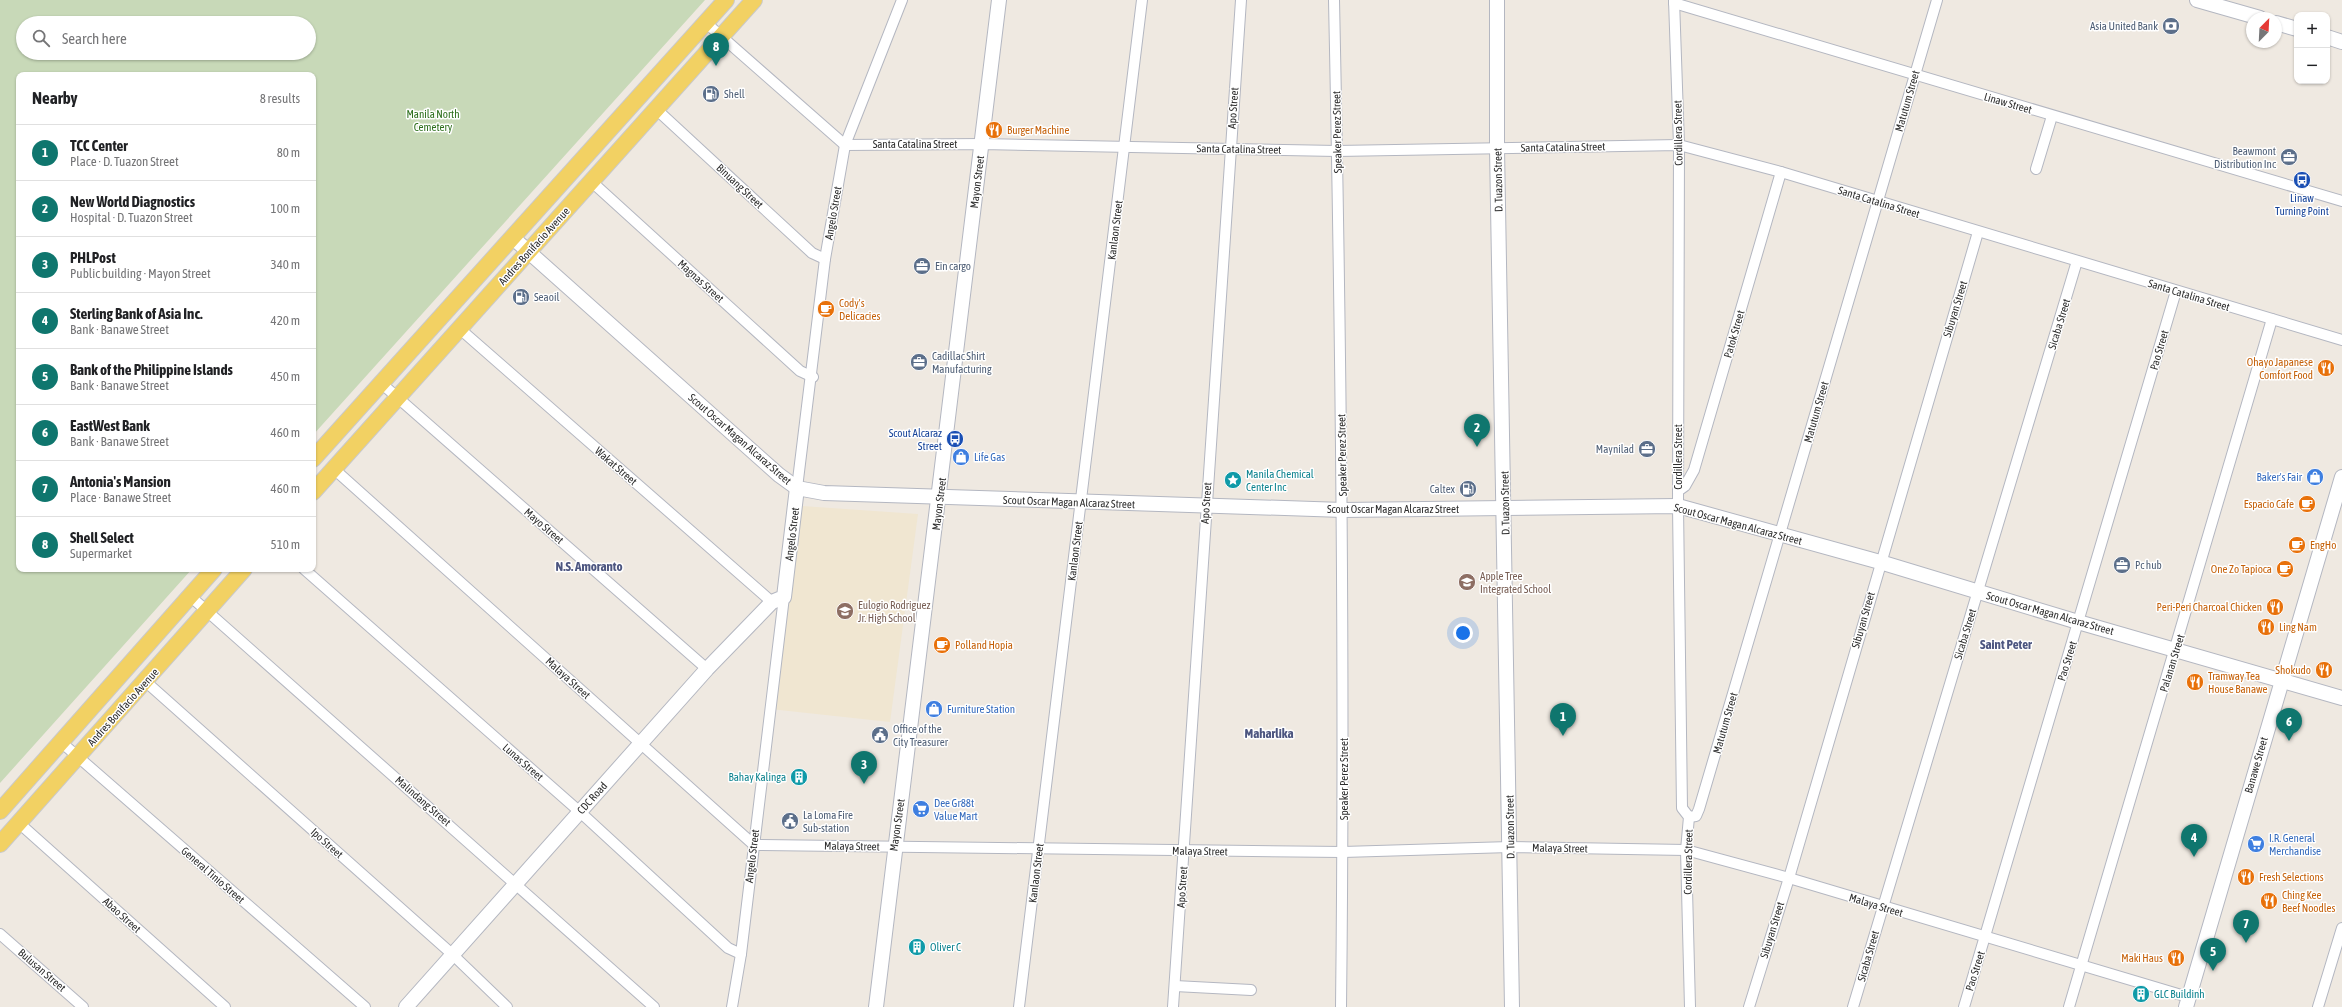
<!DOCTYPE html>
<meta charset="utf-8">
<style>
:root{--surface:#fff;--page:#f2f2f2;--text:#202124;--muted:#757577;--line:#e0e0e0;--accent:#0f766e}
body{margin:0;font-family:"Asap Condensed",sans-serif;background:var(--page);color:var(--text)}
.controls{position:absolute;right:12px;top:12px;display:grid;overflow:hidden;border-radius:8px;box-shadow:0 1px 3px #0004}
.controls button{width:36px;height:36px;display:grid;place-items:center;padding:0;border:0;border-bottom:1px solid var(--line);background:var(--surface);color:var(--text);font:20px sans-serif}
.compass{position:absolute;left:2246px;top:12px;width:36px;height:36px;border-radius:50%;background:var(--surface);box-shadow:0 1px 3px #0004;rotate:24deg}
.you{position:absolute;left:1463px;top:633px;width:14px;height:14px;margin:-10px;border:3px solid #fff;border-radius:50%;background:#1a73e8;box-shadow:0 0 0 6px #1a73e833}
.badge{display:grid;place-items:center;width:26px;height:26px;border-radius:50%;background:var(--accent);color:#fff;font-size:13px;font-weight:700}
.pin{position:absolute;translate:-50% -33px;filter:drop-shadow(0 1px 2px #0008)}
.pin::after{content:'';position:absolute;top:21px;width:14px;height:12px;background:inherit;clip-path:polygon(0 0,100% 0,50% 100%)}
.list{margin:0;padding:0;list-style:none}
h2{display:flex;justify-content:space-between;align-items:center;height:52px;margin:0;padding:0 16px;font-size:17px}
h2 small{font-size:13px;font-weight:400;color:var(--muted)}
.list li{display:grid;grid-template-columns:26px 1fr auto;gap:12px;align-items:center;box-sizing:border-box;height:56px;padding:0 16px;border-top:1px solid var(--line)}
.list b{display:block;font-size:15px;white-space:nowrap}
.list p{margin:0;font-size:13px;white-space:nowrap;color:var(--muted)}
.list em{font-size:13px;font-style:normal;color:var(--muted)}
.icon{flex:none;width:22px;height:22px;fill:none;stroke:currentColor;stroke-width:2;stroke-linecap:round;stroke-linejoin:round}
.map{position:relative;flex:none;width:2342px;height:1007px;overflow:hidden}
.search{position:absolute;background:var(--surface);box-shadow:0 1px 3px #0004;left:16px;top:16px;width:300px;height:44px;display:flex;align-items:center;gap:10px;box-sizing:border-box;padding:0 14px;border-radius:22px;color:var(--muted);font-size:15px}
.panel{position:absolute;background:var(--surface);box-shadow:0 1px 3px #0004;left:16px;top:72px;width:300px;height:500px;border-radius:8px}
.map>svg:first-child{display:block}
</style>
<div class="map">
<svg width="2342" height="1007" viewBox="0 0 2342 1007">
<rect width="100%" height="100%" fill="#efe9e1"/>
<polygon fill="#f0e6d1" points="802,506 918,514 890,722 770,709"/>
<path fill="#c8d9b8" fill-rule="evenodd" d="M 0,0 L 705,0 L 313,435 L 313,75 L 19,75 L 19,569 L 192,569 L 0,783 ZM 23,23 L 309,23 L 309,53 L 23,53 Z"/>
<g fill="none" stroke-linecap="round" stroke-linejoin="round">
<defs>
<g id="street">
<path d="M 1334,0 C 1341,336 1345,671 1341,1007"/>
<polyline points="1674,0 1679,145 1678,506 1682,808 1689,817 1686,850 1690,1007"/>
<polyline points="1674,3 2342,201"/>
<polyline points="705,22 845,145 982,144 1337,151 1679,145 1781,172 2342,340"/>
<polyline points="656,109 812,253 825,259"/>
<polyline points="2036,169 2052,116"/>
<polyline points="592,182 800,371 813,377"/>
<polyline points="460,329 772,602"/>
<polyline points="381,383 707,669"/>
<polyline points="334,469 754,845 1343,852 1510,847 1686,850 1789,878 2188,997"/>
<polyline points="797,488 825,259 845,145 902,0"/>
<polyline points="1678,491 1685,486 1694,470 1781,172"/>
<polyline points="304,569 580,812 728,948 741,954"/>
<polyline points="190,596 654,1007"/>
<polyline points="145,681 452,954 507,1007"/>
<polyline points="61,742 365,1007"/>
<polyline points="1689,817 1696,816 1699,809 1937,0"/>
<polyline points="19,823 225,1007"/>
<polyline points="0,934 83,1007"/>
<polyline points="1175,986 1251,990"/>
<polyline points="732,1007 741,954 784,597"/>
<polyline points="1019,1007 1142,0"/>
<polyline points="1173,1007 1241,0"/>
<polyline points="1749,1007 1789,878 1978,232"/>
<polyline points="1853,1007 2077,261"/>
<polyline points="1964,1007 2176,291"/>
<polyline points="2069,1007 2272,319"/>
<polyline points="2318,1007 2342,928"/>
</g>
<g id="secondary">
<polyline points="1497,0 1497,148 1512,1007"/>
<polyline points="2197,0 2260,18"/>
<polyline points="2276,23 2297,29"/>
<polyline points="2327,37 2342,42"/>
<polyline points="512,237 779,475 797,488 824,493 1343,510 1678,506 1880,562 2078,622 2342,698"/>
<polyline points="406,1007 707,669 772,602 784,597 797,488"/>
<polyline points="876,1007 999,0"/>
<polyline points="2186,1007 2342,477"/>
</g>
<g id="primary">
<polyline points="313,459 726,0"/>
<polyline points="313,492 754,0"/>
<polyline points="0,811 214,569"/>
<polyline points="0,844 244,569"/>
</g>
</defs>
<use href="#street" stroke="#b4b7c1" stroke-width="12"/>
<use href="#secondary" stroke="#b4b7c1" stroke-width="16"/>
<use href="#primary" stroke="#c9c9c9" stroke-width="18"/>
<use href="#street" stroke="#fff" stroke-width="10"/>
<use href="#secondary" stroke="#fff" stroke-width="14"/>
<use href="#primary" stroke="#f2d163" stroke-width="16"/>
</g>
<defs>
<symbol id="bank-disc" viewBox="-11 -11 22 22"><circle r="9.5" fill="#5c6f8a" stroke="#fff"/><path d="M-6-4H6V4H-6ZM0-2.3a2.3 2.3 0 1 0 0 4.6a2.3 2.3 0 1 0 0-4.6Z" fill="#fff"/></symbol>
<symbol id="fuel-disc" viewBox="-11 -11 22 22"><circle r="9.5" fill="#5c6f8a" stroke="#fff"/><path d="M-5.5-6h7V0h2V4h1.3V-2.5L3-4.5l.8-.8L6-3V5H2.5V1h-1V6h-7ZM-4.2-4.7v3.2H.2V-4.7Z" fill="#fff"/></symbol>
<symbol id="restaurant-disc" viewBox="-11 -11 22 22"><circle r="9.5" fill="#e8710a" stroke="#fff"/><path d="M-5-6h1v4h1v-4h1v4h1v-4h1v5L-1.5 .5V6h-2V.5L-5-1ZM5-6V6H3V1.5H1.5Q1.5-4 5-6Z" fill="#fff"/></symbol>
<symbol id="office-disc" viewBox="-11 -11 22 22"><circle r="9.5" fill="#5c6f8a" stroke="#fff"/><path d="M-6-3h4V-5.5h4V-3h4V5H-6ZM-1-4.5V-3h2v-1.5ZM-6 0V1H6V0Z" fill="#fff"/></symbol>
<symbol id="bus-disc" viewBox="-11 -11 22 22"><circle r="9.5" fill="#1a4fb4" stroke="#fff"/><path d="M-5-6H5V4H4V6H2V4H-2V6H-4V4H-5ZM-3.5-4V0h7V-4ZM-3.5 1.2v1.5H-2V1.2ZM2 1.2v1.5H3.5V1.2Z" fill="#fff"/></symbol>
<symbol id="cafe-disc" viewBox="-11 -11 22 22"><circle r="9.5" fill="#e8710a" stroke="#fff"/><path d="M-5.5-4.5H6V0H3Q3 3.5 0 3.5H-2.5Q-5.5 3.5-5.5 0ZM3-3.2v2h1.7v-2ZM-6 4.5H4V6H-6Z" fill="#fff"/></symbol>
<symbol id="shop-disc" viewBox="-11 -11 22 22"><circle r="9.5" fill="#3f7fe0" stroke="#fff"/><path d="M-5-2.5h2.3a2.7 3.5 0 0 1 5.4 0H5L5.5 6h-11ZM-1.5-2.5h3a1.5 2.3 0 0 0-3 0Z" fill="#fff"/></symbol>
<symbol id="sight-disc" viewBox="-11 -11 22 22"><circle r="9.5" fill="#0f9aa8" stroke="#fff"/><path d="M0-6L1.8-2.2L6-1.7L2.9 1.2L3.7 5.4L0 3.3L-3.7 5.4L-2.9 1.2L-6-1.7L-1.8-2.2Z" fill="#fff"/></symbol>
<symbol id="school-disc" viewBox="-11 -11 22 22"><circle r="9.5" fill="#8d6e63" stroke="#fff"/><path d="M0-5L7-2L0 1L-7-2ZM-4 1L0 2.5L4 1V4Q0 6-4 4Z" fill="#fff"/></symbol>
<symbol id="civic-disc" viewBox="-11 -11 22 22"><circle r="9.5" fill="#5c6f8a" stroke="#fff"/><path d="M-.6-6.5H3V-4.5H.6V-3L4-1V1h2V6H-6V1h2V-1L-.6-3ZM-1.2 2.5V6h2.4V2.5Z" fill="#fff"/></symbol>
<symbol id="building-disc" viewBox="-11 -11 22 22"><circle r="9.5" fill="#0f9aa8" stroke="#fff"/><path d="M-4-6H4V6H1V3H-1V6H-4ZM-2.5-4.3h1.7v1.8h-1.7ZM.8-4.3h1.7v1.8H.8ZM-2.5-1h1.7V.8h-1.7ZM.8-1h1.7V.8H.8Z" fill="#fff"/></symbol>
<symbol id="supermarket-disc" viewBox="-11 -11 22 22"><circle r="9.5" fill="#3f7fe0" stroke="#fff"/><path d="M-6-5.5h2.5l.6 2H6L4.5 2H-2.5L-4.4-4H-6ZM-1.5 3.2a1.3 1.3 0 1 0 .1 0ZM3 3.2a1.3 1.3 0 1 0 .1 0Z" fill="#fff"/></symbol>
</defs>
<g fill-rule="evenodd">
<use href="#bank-disc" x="2161" y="16" width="20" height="20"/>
<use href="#fuel-disc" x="701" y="84" width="20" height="20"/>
<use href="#restaurant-disc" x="984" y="120" width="20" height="20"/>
<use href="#office-disc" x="2279" y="147" width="20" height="20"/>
<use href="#bus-disc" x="2292" y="170" width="20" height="20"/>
<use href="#office-disc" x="912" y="256" width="20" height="20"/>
<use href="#fuel-disc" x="511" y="287" width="20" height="20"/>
<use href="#cafe-disc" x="816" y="299" width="20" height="20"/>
<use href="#office-disc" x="909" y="352" width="20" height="20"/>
<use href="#restaurant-disc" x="2316" y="358" width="20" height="20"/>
<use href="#bus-disc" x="945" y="429" width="20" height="20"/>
<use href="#office-disc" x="1637" y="439" width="20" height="20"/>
<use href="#shop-disc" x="951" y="447" width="20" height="20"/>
<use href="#shop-disc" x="2305" y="467" width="20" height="20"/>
<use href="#sight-disc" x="1223" y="470" width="20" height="20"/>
<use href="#fuel-disc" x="1458" y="479" width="20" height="20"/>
<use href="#cafe-disc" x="2297" y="494" width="20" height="20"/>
<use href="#cafe-disc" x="2287" y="535" width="20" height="20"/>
<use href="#office-disc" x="2112" y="555" width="20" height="20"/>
<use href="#cafe-disc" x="2275" y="559" width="20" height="20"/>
<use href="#school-disc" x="1457" y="572" width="20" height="20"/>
<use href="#restaurant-disc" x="2265" y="597" width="20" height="20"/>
<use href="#school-disc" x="835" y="601" width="20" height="20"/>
<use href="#restaurant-disc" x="2256" y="617" width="20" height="20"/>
<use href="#cafe-disc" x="932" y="635" width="20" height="20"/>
<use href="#restaurant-disc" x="2314" y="660" width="20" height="20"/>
<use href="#restaurant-disc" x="2185" y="672" width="20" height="20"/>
<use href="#shop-disc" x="924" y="699" width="20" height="20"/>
<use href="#civic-disc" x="870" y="725" width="20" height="20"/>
<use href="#building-disc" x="789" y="767" width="20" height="20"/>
<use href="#supermarket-disc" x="911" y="799" width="20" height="20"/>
<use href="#civic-disc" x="780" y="811" width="20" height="20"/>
<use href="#supermarket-disc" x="2246" y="834" width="20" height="20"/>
<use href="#restaurant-disc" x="2236" y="867" width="20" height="20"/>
<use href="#restaurant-disc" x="2259" y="891" width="20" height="20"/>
<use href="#building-disc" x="907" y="937" width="20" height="20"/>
<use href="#restaurant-disc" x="2166" y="948" width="20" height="20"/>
<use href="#building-disc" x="2131" y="984" width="20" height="20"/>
</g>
<g text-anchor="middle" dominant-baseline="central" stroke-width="3" stroke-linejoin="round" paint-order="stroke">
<g font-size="11" fill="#4e5e75" stroke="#fff" text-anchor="start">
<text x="2158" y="26" text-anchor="end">Asia United Bank</text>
<text x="724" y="94">Shell</text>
<text x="2276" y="151" text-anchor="end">Beawmont<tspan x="2276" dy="13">Distribution Inc</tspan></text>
<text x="935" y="266">Ein cargo</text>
<text x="534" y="297">Seaoil</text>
<text x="932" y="356">Cadillac Shirt<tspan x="932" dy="13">Manufacturing</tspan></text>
<text x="1634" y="449" text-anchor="end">Maynilad</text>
<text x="1455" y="489" text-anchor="end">Caltex</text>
<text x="2135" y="565">Pc hub</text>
<text x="893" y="729">Office of the<tspan x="893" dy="13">City Treasurer</tspan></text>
<text x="803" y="815">La Loma Fire<tspan x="803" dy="13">Sub-station</tspan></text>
</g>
<g font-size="11" fill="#2e2e2e" stroke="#fff">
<text transform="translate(1907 101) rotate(-74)">Matutum Street</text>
<text transform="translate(2008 103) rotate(16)">Linaw Street</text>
<text transform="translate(1233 108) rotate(-86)">Apo Street</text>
<text transform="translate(1337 132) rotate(-91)">Speaker Perez Street</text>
<text transform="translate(1678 133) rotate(-91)">Cordillera Street</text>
<text x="915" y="144">Santa Catalina Street</text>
<text transform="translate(1563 147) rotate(-1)">Santa Catalina Street</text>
<text transform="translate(1239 149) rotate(1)">Santa Catalina Street</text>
<text transform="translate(1498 180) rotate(-91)">D. Tuazon Street</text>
<text transform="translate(977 182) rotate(-83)">Mayon Street</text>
<text transform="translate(740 186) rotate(43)">Binuang Street</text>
<text transform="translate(1879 202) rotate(17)">Santa Catalina Street</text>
<text transform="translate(833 213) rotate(-80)">Angelo Street</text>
<text transform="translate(1115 230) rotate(-83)">Kanlaon Street</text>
<text transform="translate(534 246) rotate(-48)">Andres Bonifacio Avenue</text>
<text transform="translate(701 281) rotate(42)">Magnas Street</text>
<text transform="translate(2189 295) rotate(17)">Santa Catalina Street</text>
<text transform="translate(1955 309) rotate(-73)">Sibuyan Street</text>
<text transform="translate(2059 324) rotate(-73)">Sicaba Street</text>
<text transform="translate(1734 334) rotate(-74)">Patok Street</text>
<text transform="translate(2159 350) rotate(-74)">Pao Street</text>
<text transform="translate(1816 412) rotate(-74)">Matutum Street</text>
<text transform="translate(740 439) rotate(41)">Scout Oscar Magan Alcaraz Street</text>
<text transform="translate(1342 455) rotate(-91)">Speaker Perez Street</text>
<text transform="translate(1678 457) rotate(-90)">Cordillera Street</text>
<text transform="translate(616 466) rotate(41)">Wakat Street</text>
<text transform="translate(1069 502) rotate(2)">Scout Oscar Magan Alcaraz Street</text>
<text transform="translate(1206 503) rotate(-86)">Apo Street</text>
<text transform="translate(1505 503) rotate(-91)">D. Tuazon Street</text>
<text transform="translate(939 504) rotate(-83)">Mayon Street</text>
<text x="1393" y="509">Scout Oscar Magan Alcaraz Street</text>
<text transform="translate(1738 524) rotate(15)">Scout Oscar Magan Alcaraz Street</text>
<text transform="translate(544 526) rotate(41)">Mayo Street</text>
<text transform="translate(792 534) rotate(-83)">Angelo Street</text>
<text transform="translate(1075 551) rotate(-83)">Kanlaon Street</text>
<text transform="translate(2050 613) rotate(16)">Scout Oscar Magan Alcaraz Street</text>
<text transform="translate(1863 620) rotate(-74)">Sibuyan Street</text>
<text transform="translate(1965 634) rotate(-73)">Sicaba Street</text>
<text transform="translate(2067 661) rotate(-73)">Pao Street</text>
<text transform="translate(2172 663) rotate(-73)">Palanan Street</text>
<text transform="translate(568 678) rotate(42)">Malaya Street</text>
<text transform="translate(123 707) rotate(-48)">Andres Bonifacio Avenue</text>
<text transform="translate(1725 723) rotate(-74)">Matutum Street</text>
<text transform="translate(523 762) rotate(41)">Lunas Street</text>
<text transform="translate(2256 765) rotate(-74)">Banawe Street</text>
<text transform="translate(1344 779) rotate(-90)">Speaker Perez Street</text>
<text transform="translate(592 798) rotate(-48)">CDC Road</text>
<text transform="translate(423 801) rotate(41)">Malindang Street</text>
<text transform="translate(897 825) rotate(-82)">Mayon Street</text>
<text transform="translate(1510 827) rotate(-91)">D. Tuazon Street</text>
<text transform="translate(327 843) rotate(42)">Ipo Street</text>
<text transform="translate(852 846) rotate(1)">Malaya Street</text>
<text transform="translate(1560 848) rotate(1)">Malaya Street</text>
<text transform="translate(1200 851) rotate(1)">Malaya Street</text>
<text transform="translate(752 856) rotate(-83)">Angelo Street</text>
<text transform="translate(1688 862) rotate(-89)">Cordillera Street</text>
<text transform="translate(1036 873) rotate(-83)">Kanlaon Street</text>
<text transform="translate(213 875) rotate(41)">General Tinio Street</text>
<text transform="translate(1182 887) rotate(-86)">Apo Street</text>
<text transform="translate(1876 905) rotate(17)">Malaya Street</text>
<text transform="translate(122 915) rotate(42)">Abao Street</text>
<text transform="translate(1772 930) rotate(-73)">Sibuyan Street</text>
<text transform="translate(1868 956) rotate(-74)">Sicaba Street</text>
<text transform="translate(42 970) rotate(41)">Bulusan Street</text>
<text transform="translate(1975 971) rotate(-73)">Pao Street</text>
</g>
<g font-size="11" fill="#2c6e1b" stroke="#fff">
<text x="433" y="114">Manila North<tspan x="433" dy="13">Cemetery</tspan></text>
</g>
<g font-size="11" fill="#c56008" stroke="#fff" text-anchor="start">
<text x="1007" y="130">Burger Machine</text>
<text x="839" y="303">Cody's<tspan x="839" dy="13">Delicacies</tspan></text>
<text x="2313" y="362" text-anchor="end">Ohayo Japanese<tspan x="2313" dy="13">Comfort Food</tspan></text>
<text x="2294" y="504" text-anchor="end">Espacio Cafe</text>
<text x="2310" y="545">EngHo</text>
<text x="2272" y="569" text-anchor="end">One Zo Tapioca</text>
<text x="2262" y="607" text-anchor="end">Peri-Peri Charcoal Chicken</text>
<text x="2279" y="627">Ling Nam</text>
<text x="955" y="645">Polland Hopia</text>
<text x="2311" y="670" text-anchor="end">Shokudo</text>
<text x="2208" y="676">Tramway Tea<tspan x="2208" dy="13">House Banawe</tspan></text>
<text x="2259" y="877">Fresh Selections</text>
<text x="2282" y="895">Ching Kee<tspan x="2282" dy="13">Beef Noodles</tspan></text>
<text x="2163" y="958" text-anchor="end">Maki Haus</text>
</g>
<g font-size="11" fill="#164399" stroke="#fff">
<text x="2302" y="198">Linaw<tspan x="2302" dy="13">Turning Point</tspan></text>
<text x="942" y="433" text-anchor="end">Scout Alcaraz<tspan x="942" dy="13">Street</tspan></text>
</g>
<g font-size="11" fill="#366cbe" stroke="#fff" text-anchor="start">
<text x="974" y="457">Life Gas</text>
<text x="2302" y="477" text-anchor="end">Baker's Fair</text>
<text x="947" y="709">Furniture Station</text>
<text x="934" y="803">Dee Gr88t<tspan x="934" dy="13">Value Mart</tspan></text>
<text x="2269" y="838">I.R. General<tspan x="2269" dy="13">Merchandise</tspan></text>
</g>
<g font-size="11" fill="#0d838f" stroke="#fff" text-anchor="start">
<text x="1246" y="474">Manila Chemical<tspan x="1246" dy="13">Center Inc</tspan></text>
<text x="786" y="777" text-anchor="end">Bahay Kalinga</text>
<text x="930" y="947">Oliver C</text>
<text x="2154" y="994">GLC Buildinh</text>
</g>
<g font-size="11" fill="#785e54" stroke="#fff" text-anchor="start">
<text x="1480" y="576">Apple Tree<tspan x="1480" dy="13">Integrated School</tspan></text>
<text x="858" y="605">Eulogio Rodriguez<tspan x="858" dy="13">Jr. High School</tspan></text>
</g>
<g font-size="13" font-weight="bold" fill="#4d5680" stroke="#fff">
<text x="589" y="566">N.S. Amoranto</text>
<text x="2006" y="644">Saint Peter</text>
<text x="1269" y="733">Maharlika</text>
</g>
</g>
</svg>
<div class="controls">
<button>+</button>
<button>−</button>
</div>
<svg class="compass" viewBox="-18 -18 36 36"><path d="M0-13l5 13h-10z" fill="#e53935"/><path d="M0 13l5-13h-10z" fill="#757577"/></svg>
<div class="you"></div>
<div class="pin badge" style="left:1563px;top:736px">1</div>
<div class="pin badge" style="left:1477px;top:447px">2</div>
<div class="pin badge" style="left:864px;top:784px">3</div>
<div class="pin badge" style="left:2194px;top:857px">4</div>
<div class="pin badge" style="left:2213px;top:971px">5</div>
<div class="pin badge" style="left:2289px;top:741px">6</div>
<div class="pin badge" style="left:2246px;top:943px">7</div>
<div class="pin badge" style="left:716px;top:66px">8</div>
<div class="search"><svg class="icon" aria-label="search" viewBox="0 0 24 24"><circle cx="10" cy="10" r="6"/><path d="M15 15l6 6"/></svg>Search here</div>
<section class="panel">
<h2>Nearby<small>8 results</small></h2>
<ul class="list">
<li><span class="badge">1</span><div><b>TCC Center</b><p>Place · D. Tuazon Street</p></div><em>80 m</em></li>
<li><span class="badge">2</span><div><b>New World Diagnostics</b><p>Hospital · D. Tuazon Street</p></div><em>100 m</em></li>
<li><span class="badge">3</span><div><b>PHLPost</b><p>Public building · Mayon Street</p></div><em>340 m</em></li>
<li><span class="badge">4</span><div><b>Sterling Bank of Asia Inc.</b><p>Bank · Banawe Street</p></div><em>420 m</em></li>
<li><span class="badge">5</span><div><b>Bank of the Philippine Islands</b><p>Bank · Banawe Street</p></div><em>450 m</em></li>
<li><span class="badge">6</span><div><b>EastWest Bank</b><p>Bank · Banawe Street</p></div><em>460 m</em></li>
<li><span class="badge">7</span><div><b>Antonia's Mansion</b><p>Place · Banawe Street</p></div><em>460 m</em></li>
<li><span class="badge">8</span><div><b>Shell Select</b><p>Supermarket</p></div><em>510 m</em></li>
</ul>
</section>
</div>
